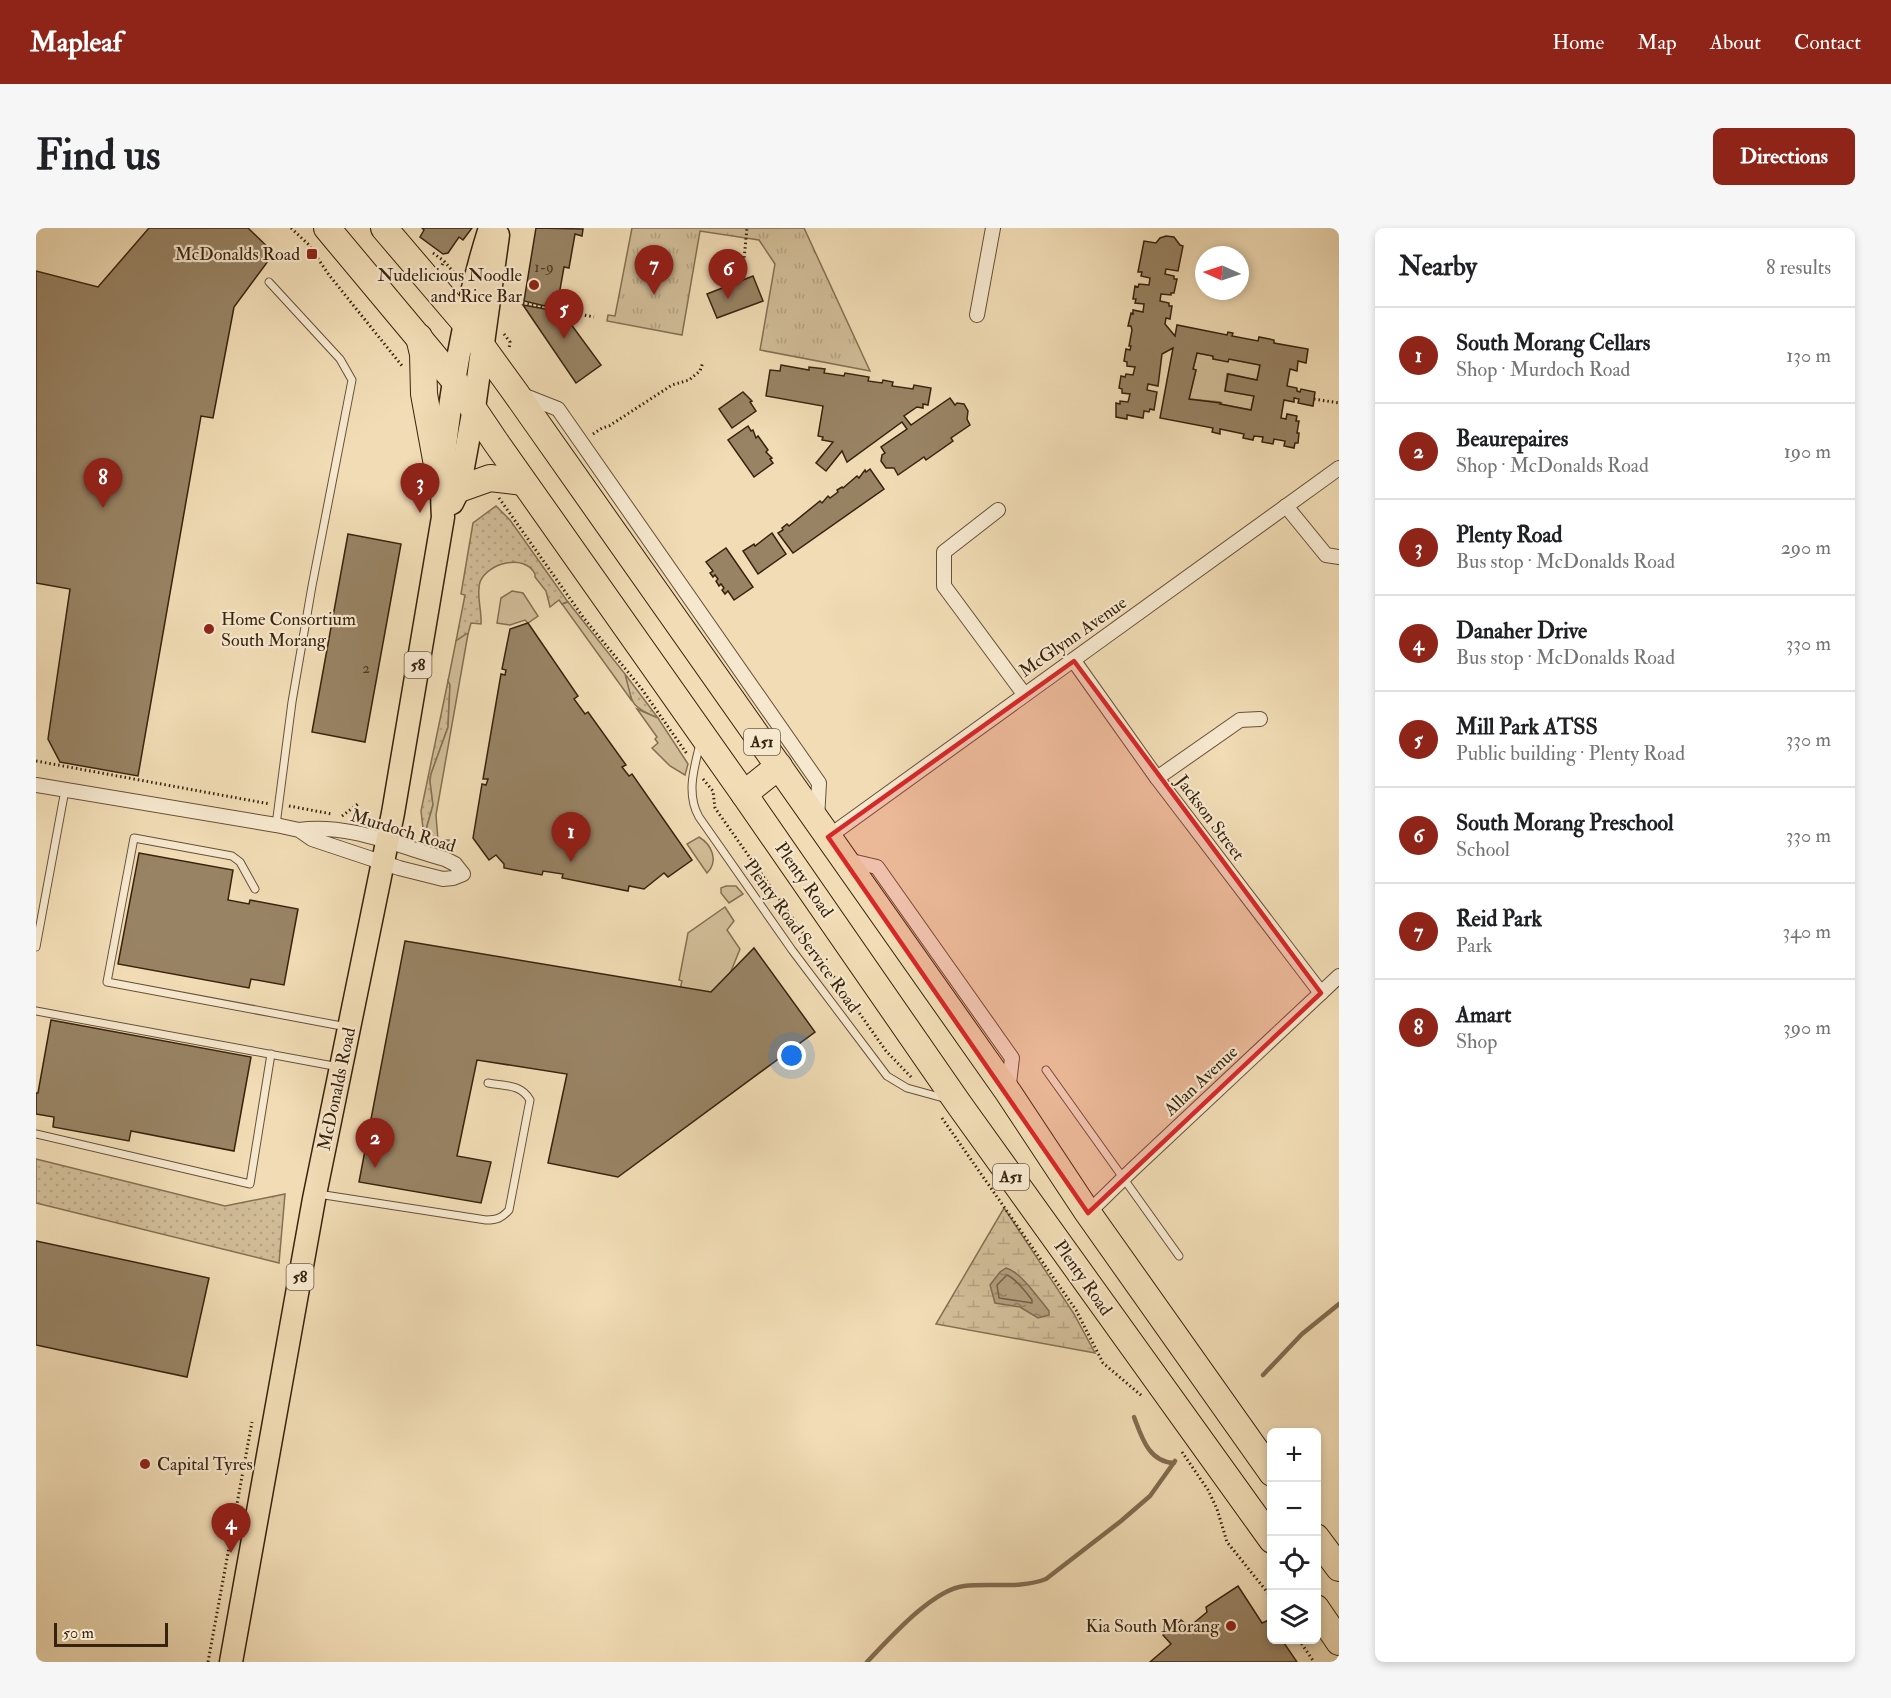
<!DOCTYPE html>
<meta charset="utf-8">
<style>
:root{--surface:#fff;--page:#f6f6f6;--text:#202124;--muted:#757577;--line:#e0e0e0;--accent:#8f2418}
body{margin:0;font-family:"IM FELL Double Pica",serif;background:var(--page);color:var(--text)}
.controls{position:absolute;right:18px;bottom:18px;display:grid;overflow:hidden;border-radius:9px;box-shadow:0 3px 9px #0003}
.controls button{width:54px;height:54px;display:grid;place-items:center;padding:0;border:0;border-bottom:2px solid var(--line);background:var(--surface);color:var(--text);font:30px sans-serif}
.compass{position:absolute;left:1159px;top:18px;width:54px;height:54px;border-radius:50%;background:var(--surface);box-shadow:0 3px 9px #0003;rotate:273deg}
.scale{position:absolute;left:18px;bottom:15px;width:114px;box-sizing:border-box;padding-left:6px;border:3px solid #37230d;border-top:0;font-size:16px;line-height:21px;white-space:nowrap;color:#37230d;-webkit-text-stroke:4px #f6e8cf;paint-order:stroke}
.you{position:absolute;left:756px;top:828px;width:21px;height:21px;margin:-15px;border:4px solid #fff;border-radius:50%;background:#1a73e8;box-shadow:0 0 0 9px #1a73e833}
.badge{display:grid;place-items:center;width:39px;height:39px;border-radius:50%;background:var(--accent);color:#fff;font-size:20px;font-weight:700}
.pin{position:absolute;translate:-50% -50px;filter:drop-shadow(0 2px 3px #0008)}
.pin::after{content:'';position:absolute;top:32px;width:21px;height:18px;background:inherit;clip-path:polygon(0 0,100% 0,50% 100%)}
.list{margin:0;padding:0;list-style:none}
h2{display:flex;justify-content:space-between;align-items:center;height:78px;margin:0;padding:0 24px;font-size:26px}
h2 small{font-size:20px;font-weight:400;color:var(--muted)}
.list li{display:grid;grid-template-columns:39px 1fr auto;gap:18px;align-items:center;box-sizing:border-box;height:96px;padding:0 24px;border-top:2px solid var(--line)}
.list b{display:block;font-size:22px;white-space:nowrap}
.list p{margin:0;font-size:20px;white-space:nowrap;color:var(--muted)}
.list em{font-size:20px;font-style:normal;color:var(--muted)}
.icon{flex:none;width:33px;height:33px;fill:none;stroke:currentColor;stroke-width:2;stroke-linecap:round;stroke-linejoin:round}
.map{position:relative;flex:none;width:1303px;height:1434px;overflow:hidden;border-radius:9px}
header{display:flex;align-items:center;gap:36px;box-sizing:border-box;height:84px;padding:0 30px;background:var(--accent);color:#fff}
header strong{font-size:28px}
nav{display:flex;gap:33px;margin-inline-start:auto;font-size:21px}
.intro{display:flex;align-items:center;justify-content:space-between;box-sizing:border-box;height:144px;padding:0 36px}
h1{margin:0;font-size:42px}
.button{padding:15px 27px;border-radius:9px;background:var(--accent);color:#fff;font-size:21px;font-weight:700}
main{display:flex;gap:36px;padding:0 36px}
aside{flex:1;background:var(--surface);border-radius:9px;box-shadow:0 3px 9px #0003}
.map>svg:first-child{display:block}
</style>
<header>
<strong>Mapleaf</strong>
<nav><a>Home</a><a>Map</a><a>About</a><a>Contact</a></nav>
</header>
<div class="intro"><h1>Find us</h1><a class="button">Directions</a></div>
<main>
<div class="map">
<svg width="1303" height="1434" viewBox="0 0 1303 1434">
<defs>
<pattern id="grass-dots" width="8" height="8" patternUnits="userSpaceOnUse" patternTransform="scale(1.5)"><rect width="8" height="8" fill="#d1bd98"/><path d="M2 2h.1M6 6h.1" fill="none" stroke="#b4a282" stroke-width="1.8" stroke-linecap="round"/></pattern>
<pattern id="wetland-marsh" width="20" height="14" patternUnits="userSpaceOnUse" patternTransform="scale(1.5)"><rect width="20" height="14" fill="#d1bd98"/><path d="M1 5h8M5 5V1M11 12h8M15 12V8" fill="none" stroke="#b4a282"/></pattern>
<pattern id="park-tufts" width="24" height="20" patternUnits="userSpaceOnUse" patternTransform="scale(1.5)"><rect width="24" height="20" fill="#d1bd98"/><path d="M3 7l-1-3M5 7V3M7 7l1-3M15 17l-1-3M17 17v-4M19 17l1-3" fill="none" stroke="#b4a282"/></pattern>
<pattern id="water-ripples" width="26" height="14" patternUnits="userSpaceOnUse" patternTransform="scale(1.5)"><rect width="26" height="14" fill="#b29d7c"/><path d="M2 4q2-2 4 0t4 0M15 11q2-2 4 0t4 0" fill="none" stroke="#928064"/></pattern>
</defs>
<rect width="100%" height="100%" fill="#f1dcb5"/>
<filter id="stains"><feTurbulence type="fractalNoise" baseFrequency=".00333" numOctaves="4"/><feColorMatrix values="0 0 0 0 .2 0 0 0 0 .09 0 0 0 0 .02 0 0 0 .5 -.17"/></filter>
<radialGradient id="worn" r=".72"><stop offset=".6" stop-color="#630" stop-opacity="0"/><stop offset="1" stop-color="#630" stop-opacity=".3"/></radialGradient>
<g fill="url(#grass-dots)" stroke="#847052" stroke-width="1.5">
<path d="M 460,278 L 474,292 L 532,374 L 526,376 L 523,372 L 514,379 L 510,363 L 499,349 L 499,346 C 489,325 451,335 444,354 C 440,366 446,383 445,396 L 435,395 L 432,406 L 420,413 L 429,367 L 425,366 L 437,295 Z"/>
<path d="M 589,446 L 622,490 C 593,478 596,475 589,446 Z"/>
<polygon points="412,453 414,457 412,499 395,546 394,553 397,577 388,609 385,583"/>
<polygon points="0,931 189,978 249,966 243,1035 0,975"/>
</g>
<polygon fill="url(#wetland-marsh)" stroke="#847052" stroke-width="1.5" points="968,980 1038,1086 1059,1125 900,1096"/>
<polygon fill="url(#park-tufts)" stroke="#847052" stroke-width="1.5" points="596,0 768,0 834,143 724,122 739,36 723,12 664,3 646,107 571,93 572,87 579,88"/>
<g fill="#d1bd98" stroke="#847052" stroke-width="1.5">
<polygon points="1161,125 1177,128 1177,131 1192,133 1193,131 1224,137 1221,152 1191,146 1189,163 1218,168 1215,182 1184,176 1184,174 1153,171 1160,142 1157,141"/>
<polygon points="476,363 487,365 502,388 492,395 489,392 474,397 461,395 465,370"/>
<polygon points="532,374 589,446 596,473 526,376"/>
<polygon points="430,406 432,406 400,587 402,612 413,612 412,617 399,615 388,609 397,577 394,553 395,546 412,499 414,457 412,453 420,413"/>
<polygon points="601,481 622,490 652,536 649,547 634,538 616,520 622,515 619,511 621,509"/>
<path d="M 663,609 C 676,617 683,633 671,645 L 651,616 Z"/>
<polygon points="690,658 700,658 707,666 693,675 685,665 685,660"/>
<polygon points="689,679 698,693 691,702 704,721 691,753 672,766 644,761 646,753 643,752 652,705"/>
</g>
<path fill="url(#water-ripples)" stroke="#816c50" stroke-width="1.5" d="M 970,1040 C 984,1043 1003,1071 1013,1083 L 1013,1087 L 1002,1090 L 984,1079 L 959,1075 L 954,1057 L 964,1044 Z"/>
<g fill="none" stroke-linecap="round" stroke-linejoin="round">
<path stroke="#746044" stroke-width="1.5" d="M 971,1047 C 980,1051 990,1064 996,1072 L 996,1075 L 963,1070 L 961,1057 Z"/>
<g stroke="#816c50" stroke-width="4.5">
<polyline points="1227,1147 1266,1106 1303,1076"/>
<path d="M 1098,1189 C 1106,1210 1113,1234 1138,1235"/>
<path d="M 831,1434 C 853,1411 896,1362 928,1358 C 956,1355 984,1361 1010,1351 L 1085,1293 L 1114,1268 L 1139,1233"/>
</g>
</g>
<g fill="#988364" stroke="#37230d" stroke-width="1.5" fill-rule="evenodd">
<polygon points="113,0 212,0 238,25 198,79 177,190 165,188 102,548 24,534 12,511 34,361 0,355 0,43 62,59"/>
<polygon points="386,0 436,0 427,12 423,9 412,25 407,26 384,9 388,2"/>
<polygon points="500,0 547,1 546,8 539,6 533,40 528,39 523,67 537,69 535,79 510,75 509,78 488,73"/>
<path d="M 1130,8 L 1138,9 L 1144,17 L 1147,18 L 1142,43 L 1130,41 L 1129,46 L 1138,48 L 1138,51 L 1141,51 L 1138,65 L 1135,65 L 1135,67 L 1125,66 L 1124,73 L 1133,75 L 1133,78 L 1136,78 L 1134,91 L 1130,90 L 1129,96 L 1139,108 L 1141,97 L 1191,107 L 1192,104 L 1197,105 L 1196,108 L 1222,113 L 1223,109 L 1238,112 L 1238,115 L 1272,121 L 1270,135 L 1262,133 L 1261,143 L 1254,141 L 1251,158 L 1261,160 L 1261,163 L 1264,164 L 1265,161 L 1279,164 L 1277,178 L 1262,175 L 1263,171 L 1258,170 L 1258,174 L 1248,172 L 1245,190 L 1250,191 L 1251,186 L 1261,188 L 1260,193 L 1263,193 L 1261,205 L 1263,205 L 1262,215 L 1259,215 L 1258,220 L 1248,218 L 1249,213 L 1238,211 L 1237,216 L 1226,214 L 1227,209 L 1218,208 L 1217,212 L 1207,210 L 1208,206 L 1184,201 L 1184,206 L 1176,204 L 1177,200 L 1124,190 L 1137,120 L 1126,126 L 1122,158 L 1112,156 L 1111,162 L 1121,164 L 1118,182 L 1114,181 L 1113,184 L 1108,183 L 1107,190 L 1091,187 L 1091,191 L 1080,189 L 1080,175 L 1084,176 L 1084,173 L 1092,174 L 1094,166 L 1086,165 L 1086,161 L 1083,160 L 1085,148 L 1089,149 L 1090,146 L 1097,147 L 1099,139 L 1091,138 L 1091,134 L 1088,133 L 1090,121 L 1094,122 L 1095,118 L 1093,118 L 1096,102 L 1095,98 L 1092,98 L 1095,85 L 1097,86 L 1097,82 L 1107,84 L 1108,76 L 1099,75 L 1100,71 L 1097,71 L 1099,58 L 1102,59 L 1103,56 L 1113,57 L 1114,50 L 1105,48 L 1106,44 L 1102,44 L 1108,13 L 1120,15 L 1124,10 ZM 1161,125 L 1177,128 L 1177,131 L 1192,134 L 1193,131 L 1224,137 L 1221,152 L 1192,146 L 1189,163 L 1218,168 L 1215,182 L 1184,176 L 1185,175 L 1153,171 L 1160,142 L 1157,141 Z"/>
<polygon points="717,48 727,73 681,90 671,66"/>
<polygon points="487,77 526,84 565,137 540,155"/>
<polygon points="745,137 773,142 773,139 789,141 788,145 808,148 809,145 833,149 832,153 846,155 847,152 857,154 856,158 877,161 878,157 895,160 892,177 887,176 887,180 881,179 868,188 875,197 914,170 919,177 921,175 928,176 932,183 931,191 934,197 915,210 917,213 890,232 888,229 862,247 858,240 850,240 845,233 846,227 849,225 845,219 871,201 866,194 811,234 806,223 790,243 780,235 797,214 786,212 787,209 782,208 787,178 730,168 734,142 744,143"/>
<polygon points="707,164 716,173 714,174 720,183 696,200 683,181"/>
<polygon points="712,198 715,203 717,202 720,210 722,208 732,222 730,224 736,230 734,231 737,235 718,249 692,212"/>
<polygon points="834,241 848,261 757,325 742,305 747,302 746,300 751,296 753,298 784,273 786,275 792,268 794,270 802,264 801,262 806,259 807,260 821,248 823,250 829,242 830,244"/>
<polygon points="736,305 750,326 722,346 707,323 718,316 719,318"/>
<polygon points="312,306 365,316 329,514 276,504"/>
<polygon points="690,320 717,359 698,372 692,363 689,366 686,362 688,360 685,356 683,358 680,353 682,351 679,347 677,349 674,345 677,343 670,334"/>
<polygon points="492,395 542,468 538,471 549,486 552,484 590,537 586,539 593,548 596,546 656,632 632,649 628,645 608,661 593,658 592,663 526,650 527,646 507,643 506,647 468,640 468,636 460,627 453,632 437,610 446,556 450,557 452,551 447,551 465,446 469,447 470,442 466,441 474,401"/>
<polygon points="103,625 197,642 192,672 213,676 214,672 262,681 248,757 215,751 213,760 82,736"/>
<polygon points="369,713 675,764 718,720 779,804 582,949 512,935 531,846 441,832 421,928 455,934 445,975 323,954"/>
<polygon points="15,792 215,829 198,923 95,903 93,913 17,899 18,889 0,886 0,865 2,865"/>
<polygon points="0,1013 173,1050 151,1149 0,1117"/>
<polygon points="1202,1358 1226,1395 1233,1392 1236,1396 1236,1412 1246,1412 1261,1434 1114,1434 1135,1416 1127,1407 1145,1392 1153,1399 1171,1384 1170,1379"/>
</g>
<g fill="none" stroke-linecap="round" stroke-linejoin="round">
<defs>
<g id="lane">
<polyline points="233,54 304,131 316,152 276,358 256,474 240,597"/>
<path d="M 664,516 C 658,540 650,566 663,589 L 756,722 L 851,848 L 871,860 L 911,871"/>
<polyline points="219,661 204,634 196,628 98,610 71,754 311,799"/>
<polyline points="0,719 29,562"/>
<polyline points="0,783 303,839"/>
<polyline points="1010,842 1143,1028"/>
<polyline points="0,906 214,956 235,826"/>
<path d="M 282,966 L 450,992 C 461,992 466,990 473,982 L 494,872 C 485,856 469,858 452,855"/>
</g>
<g id="street">
<polyline points="941,87 957,0"/>
<polyline points="484,166 522,181 783,555 781,591"/>
<polyline points="1250,278 1290,327 1303,329"/>
<polyline points="962,282 908,324 908,358 988,466"/>
<polyline points="1038,433 1121,550 1285,765"/>
<polyline points="1121,550 1204,492 1224,491"/>
<path d="M 0,557 L 240,597 L 263,602 L 276,611 L 363,640 L 407,651 L 417,650 L 427,646 L 419,636 L 409,631 C 362,618 312,595 263,602"/>
<polyline points="792,609 1303,240"/>
<polyline points="811,632 841,639 976,830 972,864"/>
<polyline points="1052,985 1096,942 1303,748"/>
</g>
<g id="primary">
<polyline points="416,275 423,261 438,180 462,7"/>
<path d="M 195,1434 L 278,971 L 357,585 L 407,289 C 404,247 410,207 416,166 C 425,108 436,56 454,0"/>
</g>
<g id="highway">
<polyline points="291,0 418,152 459,213 708,566 922,875 1236,1312"/>
<polyline points="348,0 429,95 479,164 972,864 1052,985 1236,1245"/>
<polyline points="383,109 387,126 388,166 405,259"/>
<polyline points="423,261 454,250 487,254"/>
<polyline points="708,566 743,538"/>
<polyline points="1280,1309 1303,1340"/>
<polyline points="1280,1380 1303,1414"/>
</g>
</defs>
<use href="#lane" stroke="#665137" stroke-width="9"/>
<use href="#street" stroke="#665137" stroke-width="16"/>
<use href="#primary" stroke="#37230d" stroke-width="25"/>
<use href="#highway" stroke="#37230d" stroke-width="28"/>
<g stroke="#37230d" stroke-width="3" stroke-dasharray="1.5 3" stroke-linecap="butt">
<polyline points="255,0 272,16 293,47 367,139"/>
<polyline points="397,25 408,33"/>
<polyline points="406,37 408,33 420,47"/>
<polyline points="706,52 711,0"/>
<polyline points="487,75 558,89"/>
<polyline points="468,106 474,114 473,121"/>
<polyline points="1278,171 1303,175"/>
<polyline points="557,206 566,200 573,198 636,157 653,152 664,143 667,134"/>
<polyline points="381,270 383,257"/>
<polyline points="463,270 547,389 605,460 651,526"/>
<polyline points="0,533 234,576"/>
<polyline points="667,551 677,563 679,580 850,823 877,851"/>
<polyline points="253,578 296,586"/>
<polyline points="306,588 322,576"/>
<polyline points="906,890 1040,1082 1067,1135 1106,1168"/>
<polyline points="1146,1224 1172,1262 1181,1281 1191,1314 1236,1370"/>
<polyline points="1263,1412 1278,1434"/>
<polyline points="172,1434 216,1194"/>
</g>
<use href="#lane" stroke="#f6e8cf" stroke-width="7"/>
<use href="#street" stroke="#f6e8cf" stroke-width="14"/>
<use href="#primary" stroke="#f1dcb5" stroke-width="22"/>
<use href="#highway" stroke="#f1dcb5" stroke-width="26"/>
</g>
<path fill="#d62828" fill-opacity="0.2" stroke="#d62828" stroke-width="4.5" stroke-linejoin="round" d="M 1038,433 L 1285,765 L 1052,985 L 792,609 Z"/>
<g fill="#8f2418" stroke="#f6e8cf" stroke-width="2">
<rect x="270" y="20" width="12" height="12" rx="3"/>
<circle cx="498" cy="57" r="6"/>
<circle cx="173" cy="401" r="6"/>
<circle cx="109" cy="1236" r="6"/>
<circle cx="1195" cy="1398" r="6"/>
</g>
<g text-anchor="middle" dominant-baseline="central" stroke-width="4.5" stroke-linejoin="round" paint-order="stroke">
<g font-size="15" fill="#4f3b23">
<text x="508" y="39">1-9</text>
<text x="330" y="440">2</text>
</g>
<g fill="#f6e8cf" stroke="#705e47" stroke-width="1.5">
<rect x="368.5" y="424" width="27" height="26" rx="4.5"/>
<rect x="708" y="501" width="36" height="26" rx="4.5"/>
<rect x="957" y="936" width="36" height="26" rx="4.5"/>
<rect x="250.5" y="1036" width="27" height="26" rx="4.5"/>
</g>
<g font-size="16" font-weight="bold" fill="#37230d">
<text x="382" y="437">58</text>
<text x="726" y="514">A51</text>
<text x="975" y="949">A51</text>
<text x="264" y="1049">58</text>
</g>
<g font-size="18" fill="#37230d" stroke="#f6e8cf" text-anchor="end">
<text x="264" y="26">McDonalds Road</text>
<text x="486" y="47">Nudelicious Noodle<tspan x="486" dy="21">and Rice Bar</tspan></text>
<text x="185" y="391" text-anchor="start">Home Consortium<tspan x="185" dy="21">South Morang</tspan></text>
<text x="121" y="1236" text-anchor="start">Capital Tyres</text>
<text x="1183" y="1398">Kia South Morang</text>
</g>
<g font-size="18" fill="#37230d" stroke="#f6e8cf">
<text transform="translate(1037 409) rotate(-35)">McGlynn Avenue</text>
<text transform="translate(1174 590) rotate(53)">Jackson Street</text>
<text transform="translate(367 603) rotate(17)">Murdoch Road</text>
<text transform="translate(768 652) rotate(55)">Plenty Road</text>
<text transform="translate(766 708) rotate(54)">Plenty Road Service Road</text>
<text transform="translate(1165 853) rotate(-43)">Allan Avenue</text>
<text transform="translate(301 861) rotate(-78)">McDonalds Road</text>
<text transform="translate(1047 1050) rotate(55)">Plenty Road</text>
</g>
</g>
<rect width="100%" height="100%" filter="url(#stains)"/>
<rect width="100%" height="100%" fill="url(#worn)"/>
</svg>
<div class="controls">
<button>+</button>
<button>−</button>
<button><svg class="icon" aria-label="locate" viewBox="0 0 24 24"><circle cx="12" cy="12" r="6"/><path d="M12 2v4M12 18v4M2 12h4M18 12h4"/></svg></button>
<button><svg class="icon" aria-label="layers" viewBox="0 0 24 24"><path d="M12 4l9 5-9 5-9-5zM3 14l9 5 9-5"/></svg></button>
</div>
<svg class="compass" viewBox="-18 -18 36 36"><path d="M0-13l5 13h-10z" fill="#e53935"/><path d="M0 13l5-13h-10z" fill="#757577"/></svg>
<div class="scale">50 m</div>
<div class="you"></div>
<div class="pin badge" style="left:535px;top:634px">1</div>
<div class="pin badge" style="left:339px;top:940px">2</div>
<div class="pin badge" style="left:384px;top:285px">3</div>
<div class="pin badge" style="left:195px;top:1325px">4</div>
<div class="pin badge" style="left:528px;top:111px">5</div>
<div class="pin badge" style="left:692px;top:71px">6</div>
<div class="pin badge" style="left:618px;top:67px">7</div>
<div class="pin badge" style="left:67px;top:280px">8</div>
</div>
<aside>
<h2>Nearby<small>8 results</small></h2>
<ul class="list">
<li><span class="badge">1</span><div><b>South Morang Cellars</b><p>Shop · Murdoch Road</p></div><em>130 m</em></li>
<li><span class="badge">2</span><div><b>Beaurepaires</b><p>Shop · McDonalds Road</p></div><em>190 m</em></li>
<li><span class="badge">3</span><div><b>Plenty Road</b><p>Bus stop · McDonalds Road</p></div><em>290 m</em></li>
<li><span class="badge">4</span><div><b>Danaher Drive</b><p>Bus stop · McDonalds Road</p></div><em>330 m</em></li>
<li><span class="badge">5</span><div><b>Mill Park ATSS</b><p>Public building · Plenty Road</p></div><em>330 m</em></li>
<li><span class="badge">6</span><div><b>South Morang Preschool</b><p>School</p></div><em>330 m</em></li>
<li><span class="badge">7</span><div><b>Reid Park</b><p>Park</p></div><em>340 m</em></li>
<li><span class="badge">8</span><div><b>Amart</b><p>Shop</p></div><em>390 m</em></li>
</ul>
</aside>
</main>
